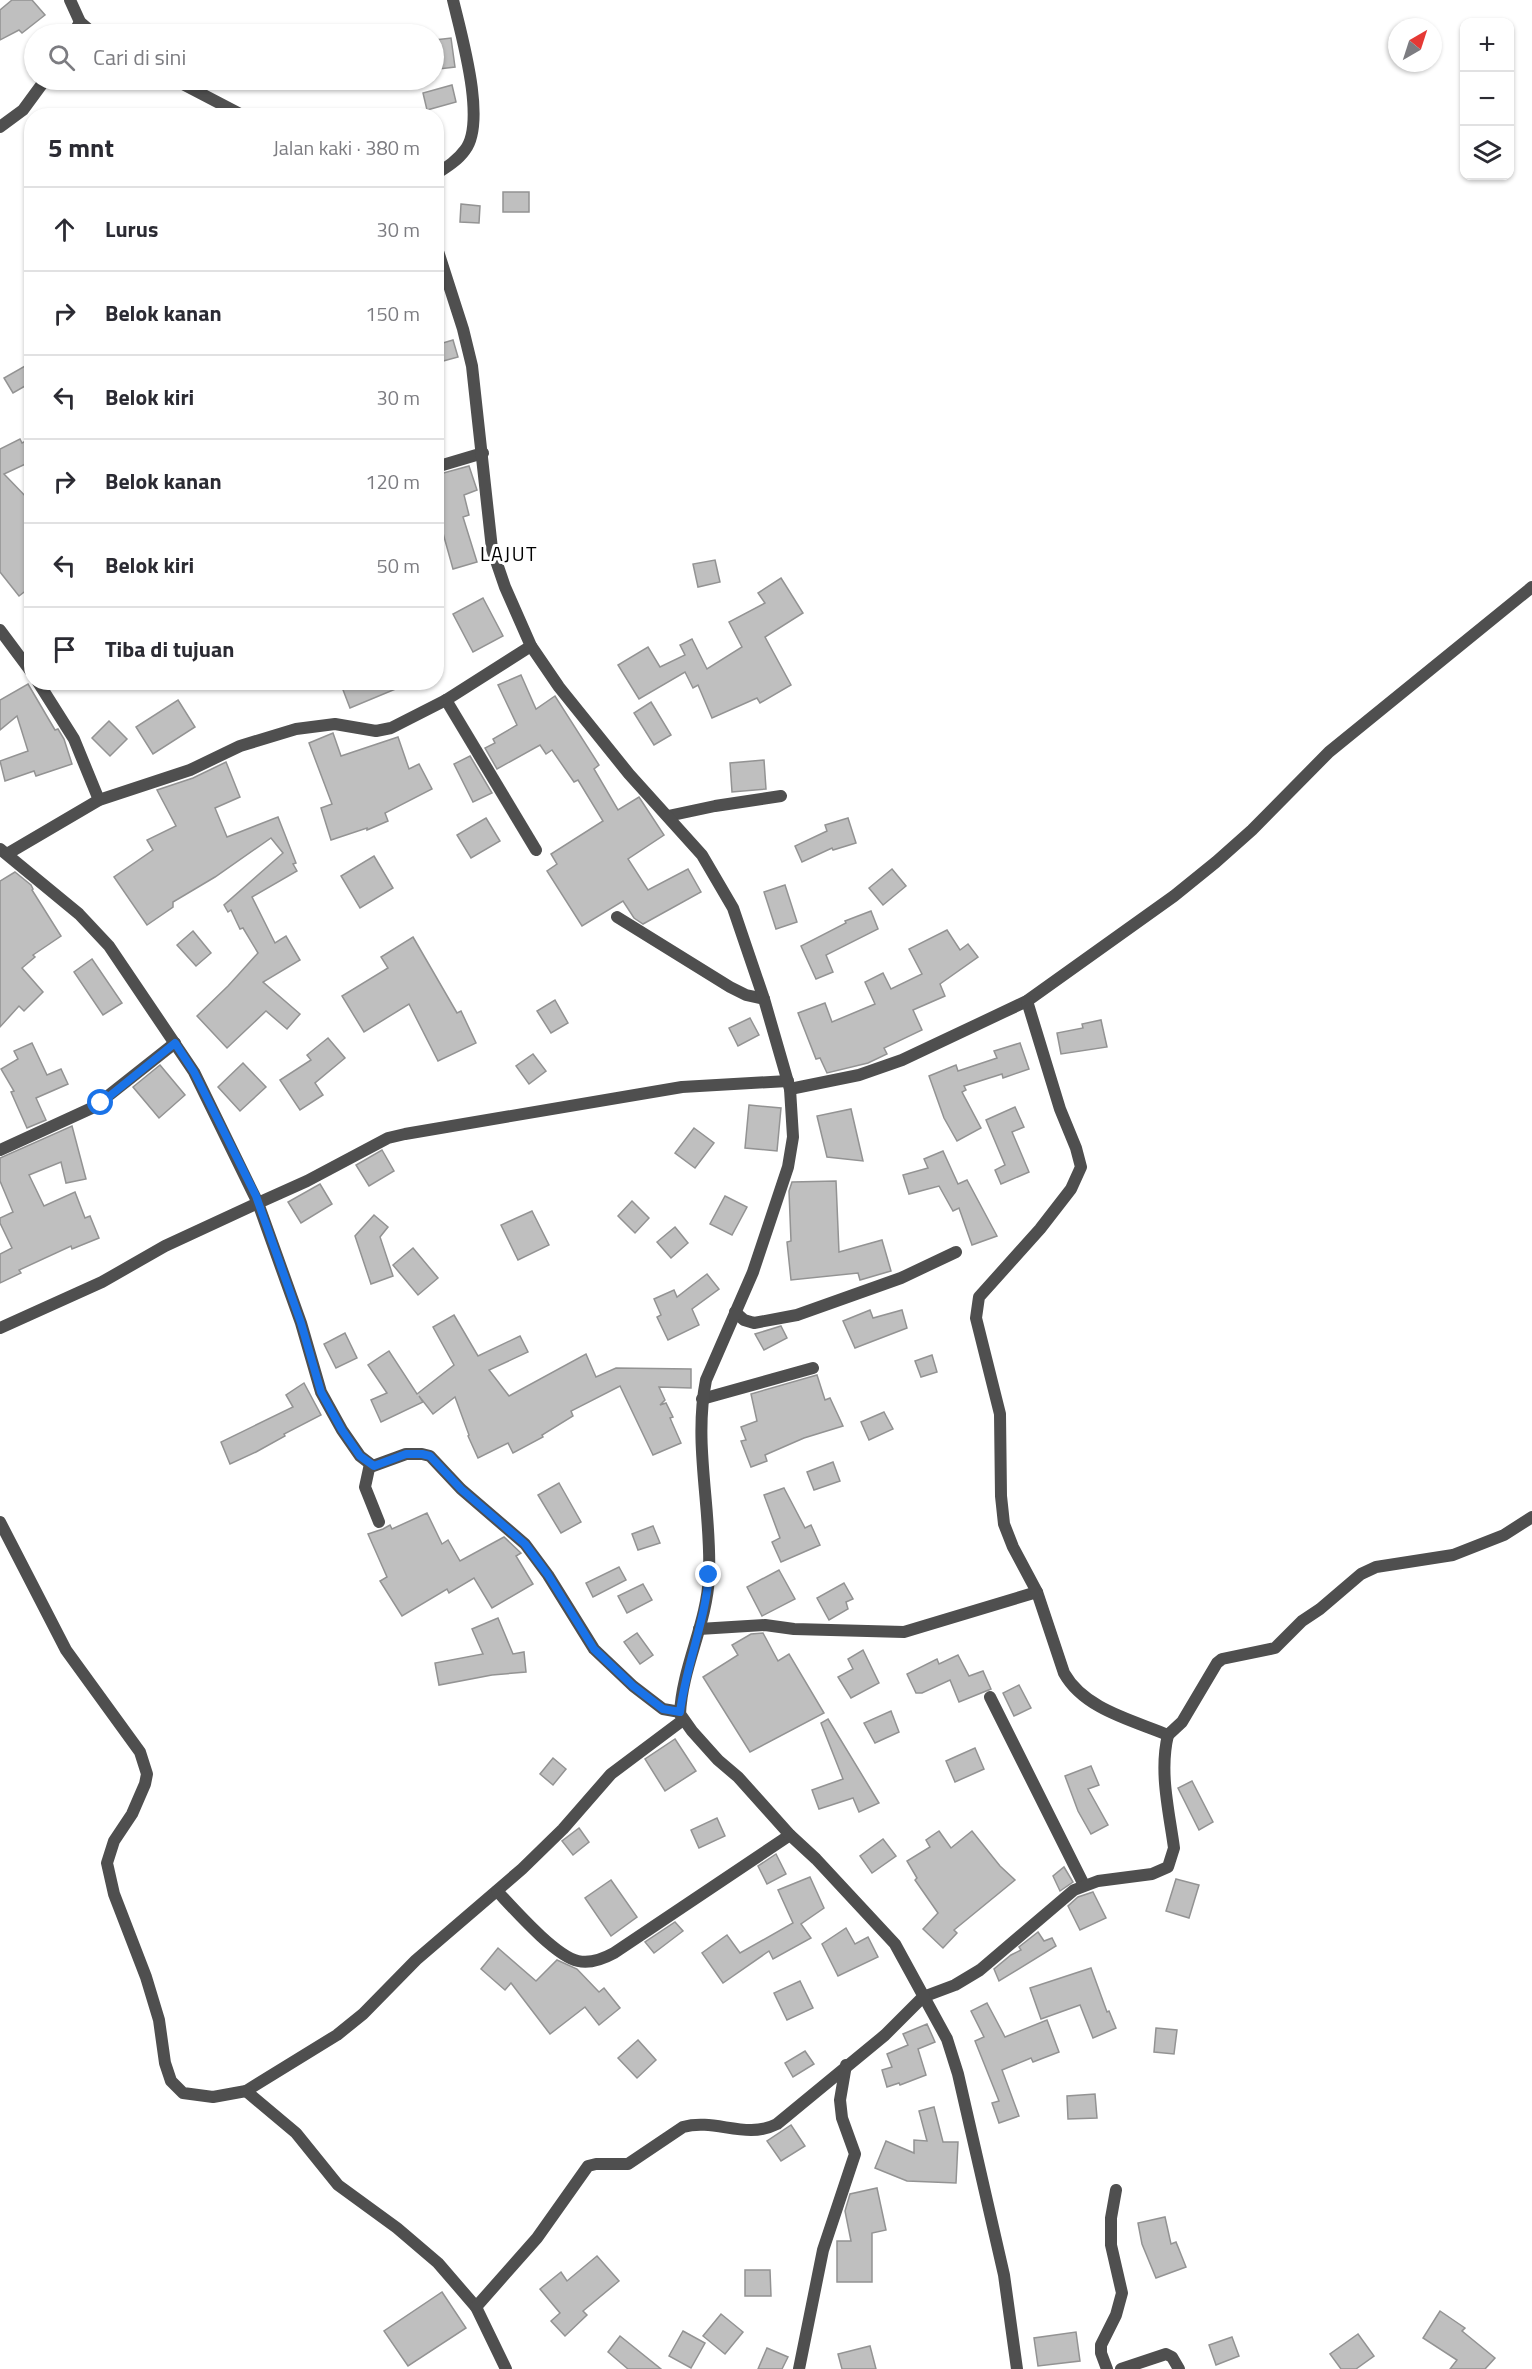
<!DOCTYPE html>
<html lang="id">
<meta charset="utf-8">
<style>
:root{--surface:#fff;--page:#f7f7f7;--text:#2b2b33;--muted:#7c7c81;--line:#e1e1e2}
body{margin:0;font-family:"Titillium Web",sans-serif;background:var(--page);color:var(--text)}
.controls{position:absolute;right:18px;top:18px;display:grid;overflow:hidden;border-radius:12px;box-shadow:0 2px 4px #0004}
.controls button{width:54px;height:54px;display:grid;place-items:center;padding:0;border:0;border-bottom:2px solid var(--line);background:var(--surface);color:var(--text);font:30px sans-serif}
.compass{position:absolute;left:1388px;top:18px;width:54px;height:54px;border-radius:50%;background:var(--surface);box-shadow:0 2px 4px #0004;rotate:39deg}
.stop{position:absolute;width:18px;height:18px;margin:-14px;border:4px solid #1a73e8;border-radius:50%;background:#fff}
.stop.end{background:#1a73e8;border-color:#fff;box-shadow:0 2px 6px #0008}
.list{margin:0;padding:0;list-style:none}
h2{display:flex;justify-content:space-between;align-items:center;height:78px;margin:0;padding:0 24px;font-size:26px}
h2 small{font-size:20px;font-weight:400;color:var(--muted)}
.list li{display:grid;grid-template-columns:39px 1fr auto;gap:18px;align-items:center;box-sizing:border-box;height:84px;padding:0 24px;border-top:2px solid var(--line)}
.list b{display:block;font-size:22px;white-space:nowrap}
.list em{font-size:20px;font-style:normal;color:var(--muted)}
.icon{flex:none;width:33px;height:33px;fill:none;stroke:currentColor;stroke-width:2;stroke-linecap:round;stroke-linejoin:round}
.map{position:relative;flex:none;width:1532px;height:2369px;overflow:hidden}
.search{position:absolute;background:var(--surface);box-shadow:0 2px 4px #0004;left:24px;top:24px;width:420px;height:66px;display:flex;align-items:center;gap:15px;box-sizing:border-box;padding:0 21px;border-radius:33px;color:var(--muted);font-size:22px}
.panel{position:absolute;background:var(--surface);box-shadow:0 2px 4px #0004;left:24px;top:108px;width:420px;height:582px;border-radius:24px}
.map>svg:first-child{display:block}
</style>
<div class="map">
<svg width="1532" height="2369" viewBox="0 0 1532 2369">
<rect width="100%" height="100%" fill="#fff"/>
<g fill="#bfbfbf" stroke="#939393" stroke-width="1.5">
<polygon points="12,0 32,0 45,15 22,33 19,30 0,40 0,10"/>
<polygon points="451,38 455,67 439,69 435,40"/>
<polygon points="452,85 456,102 427,110 423,93"/>
<rect x="503" y="192" width="26" height="20"/>
<polygon points="461,204 480,206 479,223 460,222"/>
<polygon points="453,340 458,357 436,363 436,345"/>
<polygon points="32,362 32,382 13,393 4,378"/>
<polygon points="32,438 32,461 4,474 32,503 32,586 19,596 0,572 0,449 20,439 22,443"/>
<polygon points="469,466 477,490 464,495 469,515 463,517 477,562 453,569 441,526 436,528 436,475"/>
<polygon points="715,560 720,582 698,587 693,564"/>
<polygon points="781,578 803,613 765,637 791,685 760,703 757,698 712,718 698,685 693,688 685,672 639,699 618,665 648,647 660,667 685,655 680,645 692,639 707,669 742,647 729,622 765,603 758,593"/>
<polygon points="483,598 503,636 473,652 453,614"/>
<polygon points="521,675 536,709 555,696 599,765 594,769 618,810 639,797 664,835 628,859 648,890 688,869 701,892 643,924 634,918 623,901 582,926 547,871 557,864 551,854 603,821 578,780 574,782 552,750 546,754 540,745 497,769 485,748 495,743 493,739 517,725 498,685"/>
<polygon points="340,682 410,682 410,683 350,708"/>
<polygon points="28,684 55,730 58,729 64,739 72,764 36,776 34,771 5,781 0,761 28,751 17,716 0,730 0,700"/>
<polygon points="178,700 195,727 153,754 136,727"/>
<polygon points="651,702 671,735 654,745 634,713"/>
<polygon points="109,721 127,739 110,756 92,738"/>
<polygon points="333,733 341,756 398,737 409,769 419,764 432,789 385,813 388,821 367,830 367,828 331,840 321,808 332,804 309,743"/>
<polygon points="470,756 492,793 473,802 454,764"/>
<polygon points="764,760 766,789 732,792 730,763"/>
<polygon points="226,762 240,797 215,808 227,837 278,817 296,863 293,864 297,871 252,897 275,943 286,936 300,960 263,982 300,1014 287,1029 266,1011 227,1048 197,1016 228,986 258,953 243,928 240,929 231,910 228,912 224,905 283,853 271,838 215,877 173,902 173,907 147,925 114,877 153,850 147,840 176,826 157,790 193,778"/>
<polygon points="486,818 500,841 471,858 457,835"/>
<polygon points="848,818 856,843 833,850 832,848 802,862 795,846 827,831 825,825"/>
<polygon points="374,856 393,888 360,908 341,876"/>
<polygon points="892,869 906,886 883,905 869,888"/>
<polygon points="15,872 31,885 33,889 32,890 61,936 33,955 35,957 22,968 43,992 24,1011 19,1006 0,1027 0,881"/>
<polygon points="785,885 797,922 776,929 764,892"/>
<polygon points="871,911 878,929 826,955 833,972 816,979 801,946 846,923 845,921"/>
<polygon points="947,930 960,950 968,944 978,957 940,984 945,996 913,1010 922,1030 884,1048 887,1054 868,1063 827,1073 820,1058 816,1059 798,1013 825,1003 832,1022 875,1004 865,982 883,973 891,989 922,974 909,949"/>
<polygon points="193,931 211,953 196,966 177,945"/>
<polygon points="413,937 457,1013 461,1011 476,1043 438,1061 409,1004 364,1032 342,996 388,968 381,957"/>
<polygon points="92,959 122,1003 103,1015 74,972"/>
<polygon points="555,1000 568,1023 551,1033 537,1011"/>
<polygon points="750,1018 759,1035 738,1046 729,1028"/>
<polygon points="1101,1020 1107,1047 1061,1054 1057,1033 1083,1028 1082,1024"/>
<polygon points="328,1038 345,1058 315,1083 323,1095 300,1110 280,1080 311,1060 307,1055"/>
<polygon points="32,1043 47,1075 61,1069 68,1084 36,1098 46,1120 27,1128 11,1092 14,1091 1,1069 18,1059 14,1051"/>
<polygon points="1020,1043 1029,1069 1003,1078 1002,1074 964,1086 966,1090 962,1092 981,1128 957,1141 944,1118 929,1076 956,1065 958,1071 997,1058 994,1051"/>
<polygon points="533,1054 546,1071 529,1084 516,1066"/>
<polygon points="243,1063 266,1087 240,1111 218,1087"/>
<polygon points="160,1065 185,1095 159,1118 133,1087"/>
<polygon points="749,1105 781,1108 777,1151 745,1148"/>
<polygon points="1015,1107 1024,1127 1012,1132 1029,1172 1001,1184 995,1170 1005,1165 986,1120"/>
<polygon points="851,1109 863,1161 827,1157 817,1116"/>
<polygon points="72,1126 86,1179 66,1183 61,1162 29,1175 44,1206 75,1192 85,1218 90,1216 99,1238 72,1249 71,1246 19,1270 21,1273 0,1283 0,1254 12,1248 0,1223 0,1218 13,1212 0,1181 0,1158"/>
<polygon points="694,1128 714,1143 695,1168 675,1153"/>
<polygon points="382,1150 394,1171 369,1186 356,1165"/>
<polygon points="943,1151 958,1184 967,1180 997,1236 972,1245 959,1208 953,1211 939,1186 909,1194 903,1175 928,1168 924,1159"/>
<polygon points="836,1181 839,1252 882,1240 891,1271 860,1280 858,1273 791,1280 787,1242 791,1241 789,1191 792,1182"/>
<polygon points="320,1184 332,1204 301,1223 288,1202"/>
<polygon points="725,1196 747,1207 732,1235 710,1224"/>
<polygon points="632,1201 649,1218 635,1233 618,1216"/>
<polygon points="532,1211 549,1245 518,1260 501,1225"/>
<polygon points="374,1215 388,1227 380,1237 393,1276 371,1284 355,1236"/>
<polygon points="675,1227 688,1243 671,1258 657,1242"/>
<polygon points="413,1248 438,1278 418,1295 393,1265"/>
<polygon points="707,1274 719,1289 692,1309 699,1325 668,1340 657,1317 661,1315 654,1299 674,1290 677,1297"/>
<polygon points="870,1310 873,1318 902,1310 907,1328 855,1348 843,1321"/>
<polygon points="454,1315 478,1356 520,1336 528,1352 489,1370 509,1396 586,1354 596,1377 616,1368 691,1369 691,1388 659,1387 665,1400 660,1405 666,1403 673,1417 670,1418 681,1443 653,1455 620,1386 571,1411 573,1416 542,1435 543,1437 513,1453 508,1443 478,1458 468,1436 469,1435 455,1397 433,1414 419,1396 423,1402 381,1422 371,1400 387,1393 368,1365 389,1351 417,1394 454,1365 433,1327"/>
<polygon points="781,1326 787,1338 764,1350 755,1334"/>
<polygon points="345,1333 357,1358 336,1368 324,1344"/>
<polygon points="932,1355 937,1372 921,1377 915,1361"/>
<polygon points="817,1375 825,1400 830,1398 843,1426 804,1438 765,1455 767,1461 751,1467 741,1441 746,1440 741,1427 757,1421 751,1394"/>
<polygon points="304,1383 321,1415 284,1434 285,1436 256,1452 230,1464 221,1442 293,1407 286,1395"/>
<polygon points="884,1412 893,1429 869,1440 861,1422"/>
<polygon points="833,1462 840,1481 814,1490 807,1472"/>
<polygon points="559,1483 581,1522 561,1533 538,1495"/>
<polygon points="784,1488 805,1528 811,1525 820,1545 781,1562 772,1542 780,1538 764,1495"/>
<polygon points="427,1513 442,1544 448,1540 460,1561 504,1537 521,1553 516,1556 533,1584 492,1608 474,1578 449,1593 447,1589 402,1616 380,1581 387,1577 368,1534 383,1529 390,1525 392,1529"/>
<polygon points="653,1526 660,1543 638,1550 632,1534"/>
<polygon points="619,1567 626,1580 593,1597 586,1583"/>
<polygon points="779,1570 795,1599 762,1616 747,1587"/>
<polygon points="844,1583 853,1599 846,1602 848,1609 829,1620 817,1598"/>
<polygon points="643,1584 652,1600 627,1613 618,1596"/>
<polygon points="498,1618 513,1654 524,1652 526,1672 492,1675 439,1685 435,1663 483,1654 472,1629"/>
<polygon points="637,1633 653,1655 640,1664 624,1642"/>
<polygon points="763,1633 778,1661 789,1654 824,1713 750,1752 703,1677 738,1655 732,1645 751,1634"/>
<polygon points="863,1650 879,1683 851,1698 838,1677 853,1669 848,1659"/>
<polygon points="958,1655 969,1676 983,1671 991,1689 959,1702 950,1680 922,1693 916,1693 907,1674 937,1659 939,1664"/>
<polygon points="1019,1685 1031,1708 1014,1716 1003,1693"/>
<polygon points="891,1711 899,1732 875,1743 864,1723"/>
<polygon points="828,1719 879,1803 859,1812 853,1798 819,1809 812,1790 843,1779 821,1723"/>
<polygon points="675,1739 696,1771 665,1791 645,1759"/>
<polygon points="975,1748 984,1769 955,1782 946,1761"/>
<polygon points="553,1758 566,1769 553,1785 540,1774"/>
<polygon points="1091,1766 1099,1785 1088,1789 1108,1825 1091,1834 1078,1811 1065,1776"/>
<polygon points="1192,1781 1213,1822 1199,1830 1178,1788"/>
<polygon points="717,1818 725,1836 699,1848 691,1830"/>
<polygon points="579,1828 589,1842 573,1855 562,1841"/>
<polygon points="939,1831 951,1848 972,1831 1000,1866 1015,1880 954,1930 957,1933 943,1948 923,1929 938,1913 915,1880 917,1878 907,1861 930,1847 926,1840"/>
<polygon points="883,1839 896,1856 872,1873 860,1856"/>
<polygon points="776,1854 786,1874 767,1884 758,1866"/>
<polygon points="1064,1867 1073,1882 1060,1891 1053,1876"/>
<polygon points="810,1877 824,1908 801,1924 811,1938 773,1959 769,1951 723,1983 702,1953 727,1935 740,1953 793,1923 778,1890"/>
<polygon points="1176,1879 1199,1885 1189,1918 1166,1911"/>
<polygon points="611,1880 637,1917 611,1936 585,1898"/>
<polygon points="1093,1892 1106,1918 1080,1930 1068,1906 1078,1897"/>
<polygon points="675,1922 683,1931 654,1953 645,1942"/>
<polygon points="846,1928 855,1944 868,1937 878,1957 838,1976 822,1944"/>
<polygon points="1038,1932 1044,1941 1052,1938 1056,1946 999,1981 994,1969 1011,1955 1021,1950 1019,1947"/>
<polygon points="498,1948 536,1981 557,1960 577,1969 599,1992 604,1988 620,2008 599,2025 585,2007 550,2034 511,1983 505,1990 481,1969"/>
<polygon points="1091,1968 1107,2012 1109,2011 1116,2028 1093,2038 1080,2005 1041,2019 1030,1988"/>
<polygon points="800,1981 813,2008 787,2020 774,1993"/>
<polygon points="987,2003 1005,2037 1047,2020 1059,2052 1033,2062 1031,2058 1002,2070 1019,2116 999,2123 992,2103 999,2101 975,2041 984,2037 971,2011"/>
<polygon points="927,2024 935,2042 918,2049 926,2075 900,2085 899,2083 887,2087 882,2070 892,2067 887,2054 908,2045 903,2034"/>
<polygon points="1156,2028 1177,2030 1174,2054 1154,2052"/>
<polygon points="638,2040 656,2060 637,2078 618,2058"/>
<polygon points="805,2051 814,2064 793,2077 785,2063"/>
<polygon points="1095,2094 1097,2118 1068,2119 1067,2096"/>
<polygon points="934,2107 943,2142 958,2142 956,2183 907,2181 875,2168 886,2141 914,2153 914,2140 927,2141 919,2111"/>
<polygon points="791,2125 805,2146 781,2161 767,2141"/>
<polygon points="877,2188 886,2230 872,2233 872,2282 837,2282 837,2241 851,2241 845,2211 850,2194"/>
<polygon points="1165,2217 1171,2244 1176,2242 1186,2267 1156,2278 1142,2244 1138,2223"/>
<polygon points="597,2256 619,2281 583,2311 587,2315 565,2336 551,2321 560,2313 540,2289 561,2272 567,2281"/>
<polygon points="745,2270 770,2270 771,2296 745,2296"/>
<polygon points="442,2292 466,2328 408,2366 384,2331"/>
<polygon points="1440,2311 1465,2328 1462,2331 1495,2358 1485,2369 1450,2369 1457,2360 1423,2338"/>
<polygon points="721,2314 743,2332 725,2354 703,2336"/>
<polygon points="683,2331 705,2343 691,2368 669,2356"/>
<polygon points="1076,2332 1080,2361 1038,2366 1034,2338"/>
<polygon points="1358,2334 1374,2356 1356,2369 1341,2369 1330,2354"/>
<polygon points="620,2336 661,2369 628,2369 608,2352"/>
<polygon points="1232,2337 1239,2356 1216,2365 1209,2345"/>
<polygon points="870,2346 876,2369 842,2369 838,2354"/>
<polygon points="767,2348 788,2357 782,2369 758,2369"/>
</g>
<g fill="none" stroke-linecap="round" stroke-linejoin="round">
<g stroke="#4f4f4f" stroke-width="12">
<polyline points="73,34 80,22"/>
<polyline points="0,127 23,110 45,80"/>
<path d="M 436,174 C 447,167 458,160 465,150 C 487,122 461,34 453,0"/>
<polyline points="436,467 483,453"/>
<polyline points="0,630 32,673"/>
<polyline points="38,682 74,739 99,800"/>
<polyline points="446,700 536,850"/>
<polyline points="668,816 715,806 781,796"/>
<polyline points="0,849 79,914 109,946 194,1072 258,1203 165,1246 102,1282 0,1328"/>
<polyline points="7,854 99,800 190,770 240,746 296,729 335,724 376,731 391,728 446,700 531,646"/>
<polyline points="617,917 730,987 746,995 764,999"/>
<polyline points="790,1089 859,1075 902,1060 1027,1001 1174,896 1216,862 1252,830 1329,752 1532,587"/>
<polyline points="0,1150 94,1107 175,1043"/>
<polyline points="735,1312 744,1320 754,1323 797,1315 901,1278 956,1252"/>
<polyline points="702,1399 813,1368"/>
<polyline points="370,1464 365,1487 379,1522"/>
<polyline points="0,1522 66,1650 140,1752 147,1774 145,1784 132,1814 114,1841 107,1863 114,1894 146,1977 159,2020 165,2063 171,2081 183,2093 213,2097 246,2091 337,2035 363,2014 416,1960 522,1869 563,1829 611,1774 683,1720"/>
<polyline points="699,1629 765,1625 794,1629 904,1632 1037,1592"/>
<polyline points="990,1697 1084,1885"/>
<polyline points="680,1712 663,1709 633,1686 594,1649 548,1575 525,1544 461,1489 430,1456 422,1454 406,1454 373,1466 360,1456 342,1430 321,1392 301,1323 258,1203 307,1181 388,1138 405,1134 682,1087 788,1081"/>
<polyline points="1168,1735 1182,1722 1217,1663 1222,1659 1275,1648 1302,1621 1320,1609 1361,1574 1376,1567 1453,1555 1504,1535 1532,1517"/>
<path d="M 497,1891 C 514,1909 555,1956 578,1961 C 591,1964 603,1959 614,1953 L 790,1835"/>
<polyline points="246,2091 296,2133 338,2185 397,2228 438,2263 476,2307 506,2369"/>
<path d="M 476,2307 L 537,2238 L 588,2166 L 596,2164 L 628,2164 L 683,2127 C 715,2118 746,2140 777,2124 L 885,2035 L 923,1997 L 955,1985 L 980,1970 L 1074,1890 L 1098,1881 L 1152,1874 L 1168,1867 L 1174,1848 C 1169,1811 1159,1772 1168,1735 C 1132,1720 1084,1709 1064,1673 L 1037,1592 L 1013,1547 L 1004,1524 L 1001,1496 L 1000,1414 L 976,1318 L 979,1297 L 1040,1229 L 1071,1189 L 1081,1167 L 1076,1148 L 1060,1109 L 1027,1001"/>
<polyline points="799,2369 823,2250 855,2154 842,2118 840,2100 846,2065"/>
<polyline points="1107,2369 1101,2353 1101,2345 1116,2315 1122,2293 1111,2245 1111,2218 1116,2190"/>
<polyline points="1121,2369 1166,2354 1172,2357 1179,2369"/>
</g>
<g stroke="#4f4f4f" stroke-width="12">
<polyline points="70,0 80,22 94,34"/>
<polyline points="175,80 244,116"/>
<path d="M 436,245 L 463,329 L 472,366 L 492,549 L 505,587 L 531,646 L 559,687 L 629,774 L 702,855 L 733,908 L 764,999 L 790,1089 L 793,1137 L 788,1167 L 753,1272 L 706,1380 C 693,1445 712,1510 709,1576 C 707,1624 682,1667 680,1714 L 692,1731 L 718,1760 L 738,1777 L 790,1835 L 816,1859 L 895,1944 L 947,2039 L 958,2074 L 1004,2275 L 1017,2369"/>
</g>
</g>
<g fill="none" stroke-linecap="round" stroke-linejoin="round">
<path stroke="#1a73e8" stroke-width="8" d="M 101,1103 L 175,1043 L 194,1072 L 256,1196 L 301,1323 L 321,1392 L 342,1430 L 360,1456 L 374,1466 L 406,1454 L 422,1454 L 430,1456 L 461,1489 L 525,1544 L 548,1575 L 594,1649 L 633,1686 L 663,1709 L 680,1712 C 686,1666 705,1622 709,1575"/>
</g>
<g text-anchor="middle" dominant-baseline="central" stroke-width="6" stroke-linejoin="round" paint-order="stroke">
<g font-size="20" letter-spacing="1.5" fill="#000" stroke="#fff">
<text x="509" y="553">LAJUT</text>
</g>
</g>
</svg>
<div class="controls">
<button>+</button>
<button>−</button>
<button><svg class="icon" aria-label="layers" viewBox="0 0 24 24"><path d="M12 4l9 5-9 5-9-5zM3 14l9 5 9-5"/></svg></button>
</div>
<svg class="compass" viewBox="-18 -18 36 36"><path d="M0-13l5 13h-10z" fill="#e53935"/><path d="M0 13l5-13h-10z" fill="#7c7c81"/></svg>
<div class="stop" style="left:101px;top:1103px"></div>
<div class="stop end" style="left:709px;top:1575px"></div>
<div class="search"><svg class="icon" aria-label="search" viewBox="0 0 24 24"><circle cx="10" cy="10" r="6"/><path d="M15 15l6 6"/></svg>Cari di sini</div>
<section class="panel">
<h2>5 mnt<small>Jalan kaki · 380 m</small></h2>
<ul class="list">
<li><svg class="icon" aria-label="ahead" viewBox="0 0 24 24"><path d="M12 20V5M6 11l6-6 6 6"/></svg><div><b>Lurus</b></div><em>30 m</em></li>
<li><svg class="icon" aria-label="right" viewBox="0 0 24 24"><path d="M7 20v-9h11M14 6l5 5-5 5"/></svg><div><b>Belok kanan</b></div><em>150 m</em></li>
<li><svg class="icon" aria-label="left" viewBox="0 0 24 24"><path d="M17 20v-9H6M10 6l-5 5 5 5"/></svg><div><b>Belok kiri</b></div><em>30 m</em></li>
<li><svg class="icon" aria-label="right" viewBox="0 0 24 24"><path d="M7 20v-9h11M14 6l5 5-5 5"/></svg><div><b>Belok kanan</b></div><em>120 m</em></li>
<li><svg class="icon" aria-label="left" viewBox="0 0 24 24"><path d="M17 20v-9H6M10 6l-5 5 5 5"/></svg><div><b>Belok kiri</b></div><em>50 m</em></li>
<li><svg class="icon" aria-label="arrive" viewBox="0 0 24 24"><path d="M6 21V4h12l-3 4 3 4H6"/></svg><div><b>Tiba di tujuan</b></div></li>
</ul>
</section>
</div>
